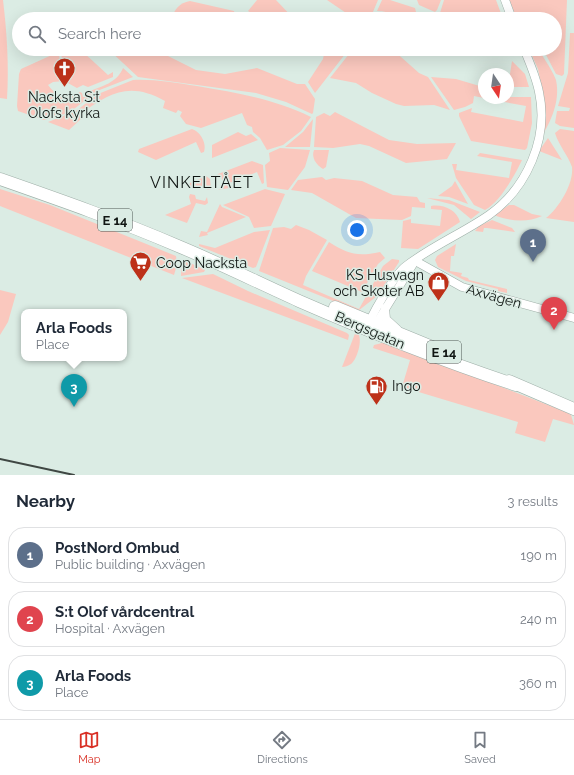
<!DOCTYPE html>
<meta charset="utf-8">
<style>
:root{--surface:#fff;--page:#f6f6f7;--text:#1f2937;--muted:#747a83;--line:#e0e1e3;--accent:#d93025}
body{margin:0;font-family:Raleway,sans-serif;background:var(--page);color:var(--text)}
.compass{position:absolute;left:478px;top:68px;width:36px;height:36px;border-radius:50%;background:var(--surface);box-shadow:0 4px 16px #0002;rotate:167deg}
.you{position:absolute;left:357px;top:230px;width:14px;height:14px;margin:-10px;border:3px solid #fff;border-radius:50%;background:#1a73e8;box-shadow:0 0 0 6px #1a73e833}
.badge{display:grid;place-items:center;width:26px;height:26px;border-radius:50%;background:var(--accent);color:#fff;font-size:13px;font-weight:700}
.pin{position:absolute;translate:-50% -33px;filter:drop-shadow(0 1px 2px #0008)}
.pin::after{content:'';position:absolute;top:21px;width:14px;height:12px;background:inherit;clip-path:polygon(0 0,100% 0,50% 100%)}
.popup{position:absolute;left:21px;top:309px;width:106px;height:52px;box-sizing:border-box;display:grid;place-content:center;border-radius:8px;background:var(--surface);filter:drop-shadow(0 1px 3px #0005);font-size:13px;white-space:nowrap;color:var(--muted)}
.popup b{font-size:15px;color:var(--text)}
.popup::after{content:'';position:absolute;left:50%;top:100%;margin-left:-8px;border:8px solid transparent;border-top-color:var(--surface)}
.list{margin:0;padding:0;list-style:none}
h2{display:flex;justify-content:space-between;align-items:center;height:52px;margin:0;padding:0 16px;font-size:17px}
h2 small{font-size:13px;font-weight:400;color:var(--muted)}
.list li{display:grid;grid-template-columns:26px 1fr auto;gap:12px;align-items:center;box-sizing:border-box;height:56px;margin:0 8px 8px;padding:0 8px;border:1px solid var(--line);border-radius:16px}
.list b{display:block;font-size:15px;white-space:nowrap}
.list p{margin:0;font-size:13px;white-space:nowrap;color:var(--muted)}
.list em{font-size:13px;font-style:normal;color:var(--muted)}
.icon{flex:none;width:22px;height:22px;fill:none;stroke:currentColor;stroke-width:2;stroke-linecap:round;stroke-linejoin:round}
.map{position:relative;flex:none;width:574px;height:475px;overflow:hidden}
.search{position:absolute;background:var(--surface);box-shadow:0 4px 16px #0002;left:12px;right:12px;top:12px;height:44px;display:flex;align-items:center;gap:10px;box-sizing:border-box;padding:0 14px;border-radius:22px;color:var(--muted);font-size:15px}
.sheet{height:244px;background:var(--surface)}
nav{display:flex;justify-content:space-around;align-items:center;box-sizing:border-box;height:56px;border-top:1px solid var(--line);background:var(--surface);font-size:11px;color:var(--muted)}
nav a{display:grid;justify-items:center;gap:2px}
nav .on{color:var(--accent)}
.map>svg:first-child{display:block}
</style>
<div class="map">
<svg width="574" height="475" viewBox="0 0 574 475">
<rect width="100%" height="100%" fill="#dbece4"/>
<g fill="#fac8be">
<path d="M 0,0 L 3,0 C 7,33 9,66 7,99 L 0,98 Z"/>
<polygon points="257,0 276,0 294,19 261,19 248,11"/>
<polygon points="327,0 378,0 370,19 355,19"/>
<path d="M 382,0 L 390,0 L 415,8 L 416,12 L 413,19 C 401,19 391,11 377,11 Z"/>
<polygon points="417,0 441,0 437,10 435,12 419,5"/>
<polygon points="444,0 496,0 503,19 449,19 440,13"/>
<polygon points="509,0 567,0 564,74 562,76 556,74 544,51 540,49 555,49 555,19 517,19"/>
<path d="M 190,1 L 234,11 L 236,19 L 171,19 C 175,9 179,3 190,1 Z"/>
<polygon points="570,33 574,33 574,128 560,126 555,123 557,111 569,111 570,108 558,106 568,73"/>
<polygon points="66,49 85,49 83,52 108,75 113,72 113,77 88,87 83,85 77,88 66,82 61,53"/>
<polygon points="108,49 144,49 149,52 154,49 196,70 225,74 257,68 297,84 305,84 315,99 313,113 312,114 286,102 256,93 138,77"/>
<polygon points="325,49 349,49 315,93 308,82 323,59"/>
<polygon points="353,49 392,49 419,73 428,77 450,110 434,105 404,106 396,104 372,93 356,83 330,78"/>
<path d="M 529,49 L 531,49 L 533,53 L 542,55 C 547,63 553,72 556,80 C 561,103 549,125 538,143 L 543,94 L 538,69 Z"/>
<path d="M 54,54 L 59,55 L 64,81 L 53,82 L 48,85 C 56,96 68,100 80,92 L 82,93 L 83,97 L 86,97 L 88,92 C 102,86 117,83 123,68 L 133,77 L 97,91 L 74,109 L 65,114 L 44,120 L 18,111 L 17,106 L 19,74 L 21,69 Z"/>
<polygon points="512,61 525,74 529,87 508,87"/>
<polygon points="431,77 456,79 483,87 484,98 489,99 474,96 473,103 465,107 454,110"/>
<path d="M 133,80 C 154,79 176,83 197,86 C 238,93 273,99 311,117 L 301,131 L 283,145 L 267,150 L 260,138 L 253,132 L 252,127 L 247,125 L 242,113 L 201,128 L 186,124 L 180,116 L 182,112 L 178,110 L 176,113 L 163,108 L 165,101 C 129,81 110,93 80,114 L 82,118 L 69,130 L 48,122 L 76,111 L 98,94 Z"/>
<polygon points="508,97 531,97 532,123 527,148 525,150 471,141 459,116 459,113 472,108 471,112 523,122 526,106 494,100 495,98 508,98"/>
<polygon points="335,112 389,140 417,144 456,143 447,159 406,163 369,146 360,144 333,148 314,147 316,117 324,113 330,116"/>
<polygon points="313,119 310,147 285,147 303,132"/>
<path d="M 192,129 C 201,132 207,144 204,152 L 201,153 L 196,142 L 156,160 L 138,152 L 139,149 Z"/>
<path d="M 560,129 L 574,131 L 574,222 L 546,218 C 558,209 574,184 572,167 C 568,155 559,146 555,133 Z"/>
<polygon points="238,132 246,136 251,134 258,140 212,158 212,145"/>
<polygon points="548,138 562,160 539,151"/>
<polygon points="280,148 310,150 305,167 288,190 267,187 265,165 270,161 269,153"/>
<path d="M 314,150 L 329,150 L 326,167 L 323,169 C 316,165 311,157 314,150 Z"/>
<path d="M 480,153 L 522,160 C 515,175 500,202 485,210 L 474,205 L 456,178 L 452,164 L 457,164 L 456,170 L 509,178 L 512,162 L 477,156 Z"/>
<polygon points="252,161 263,165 264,183 262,184 257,172 227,184 229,188 218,190 224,187 221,176 216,177 218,174"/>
<polygon points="206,176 210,179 211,189 207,190 207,186 193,186 193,189 188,188 190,183"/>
<polygon points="322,177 326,180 334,178 362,181 393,195 417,197 420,202 425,203 425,208 412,207 411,216 402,220 356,218 312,193 291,190 298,180"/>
<polygon points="455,181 468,204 449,197 438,196 452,186"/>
<polygon points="0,189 50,205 176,256 177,265 174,275 0,206"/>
<polygon points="265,189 285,194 271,226 254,228 249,217 223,205"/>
<polygon points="190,194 195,195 196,199 205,201 207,197 208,203 205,205 196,203 187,223 165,215 191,204 189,197"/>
<polygon points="427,198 449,200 480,212 471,219 454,205"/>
<polygon points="220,204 222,207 246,217 207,233 208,235 199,237 201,231 207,232"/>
<path d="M 509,205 L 514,205 L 532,214 L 542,216 C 527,223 509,221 494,215 Z"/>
<path d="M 431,206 C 443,204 457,210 460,222 L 418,249 L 401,248 L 403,221 L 411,219 L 411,223 L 440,226 L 442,210 L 431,209 Z"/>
<polygon points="492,220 512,228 515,232 487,228 484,228 483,232 475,231 479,226"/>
<polygon points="296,225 309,230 327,240 306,276 303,285 359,309 383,266 392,259 399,260 399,262 377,296 358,311 259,271 273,228 284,227 291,229"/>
<polygon points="270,230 256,267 253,268 199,246 199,244 215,248 254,232"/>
<path d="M 329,242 C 348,254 357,257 380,252 L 385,258 L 378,264 L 362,292 L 312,271 Z"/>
<polygon points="456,244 454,256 451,256 450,271 462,273 461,276 468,278 469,280 507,289 507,293 498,291 498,289 466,281 438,267 435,260 437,256"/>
<polygon points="184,260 205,270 204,272 181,276 182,261"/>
<polygon points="213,274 248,291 347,333 349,335 348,340 182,278"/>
<polygon points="0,290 16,294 8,322 0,335"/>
<path d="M 356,331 C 364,336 358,358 351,364 C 348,366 345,367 342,367 Z"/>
<polygon points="386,342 566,412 571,415 574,425 553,419 545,442 515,433 518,422 402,387 410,360 373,348 374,345"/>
</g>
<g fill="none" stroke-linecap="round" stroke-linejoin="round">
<defs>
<g id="minor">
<polyline points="505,0 512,19"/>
<polyline points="419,263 462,287 574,318"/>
<polyline points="385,308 386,319 397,329"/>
<path d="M 368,324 C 375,310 394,275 406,266 C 432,246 463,233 489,215 C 527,188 549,138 539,92 C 536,77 530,63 524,49"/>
<polyline points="374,327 415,261"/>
</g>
<g id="highway">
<path d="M 0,179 C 60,200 120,221 178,246 C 219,263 259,283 299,301 C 370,332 443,361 516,385"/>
<polyline points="335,307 447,353"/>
<polyline points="509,381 574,409"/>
</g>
</defs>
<use href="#minor" stroke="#9fafa8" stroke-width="9"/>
<use href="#highway" stroke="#9fafa8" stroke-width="13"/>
<use href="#minor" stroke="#fff" stroke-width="8"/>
<use href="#highway" stroke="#fff" stroke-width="12"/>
<polyline stroke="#3f4743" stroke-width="2" points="0,459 74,475"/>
</g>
<defs>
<symbol id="church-pin" viewBox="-11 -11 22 30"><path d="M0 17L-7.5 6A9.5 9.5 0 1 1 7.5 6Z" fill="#bd3119" stroke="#dbece4"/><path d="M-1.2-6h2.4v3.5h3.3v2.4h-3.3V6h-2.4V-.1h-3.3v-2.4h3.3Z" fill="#fff"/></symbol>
<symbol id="supermarket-pin" viewBox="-11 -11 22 30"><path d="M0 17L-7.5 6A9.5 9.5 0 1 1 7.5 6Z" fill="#bd3119" stroke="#dbece4"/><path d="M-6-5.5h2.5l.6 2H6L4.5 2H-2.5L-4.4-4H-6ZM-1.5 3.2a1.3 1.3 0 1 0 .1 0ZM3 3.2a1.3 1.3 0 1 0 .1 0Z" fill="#fff"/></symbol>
<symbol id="shop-pin" viewBox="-11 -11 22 30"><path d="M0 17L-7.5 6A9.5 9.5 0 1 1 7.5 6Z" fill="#bd3119" stroke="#dbece4"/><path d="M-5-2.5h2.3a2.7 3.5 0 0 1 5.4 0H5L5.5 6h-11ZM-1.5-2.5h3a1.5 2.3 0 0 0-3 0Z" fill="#fff"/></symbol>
<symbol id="fuel-pin" viewBox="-11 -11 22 30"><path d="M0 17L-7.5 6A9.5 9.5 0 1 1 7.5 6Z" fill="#bd3119" stroke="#dbece4"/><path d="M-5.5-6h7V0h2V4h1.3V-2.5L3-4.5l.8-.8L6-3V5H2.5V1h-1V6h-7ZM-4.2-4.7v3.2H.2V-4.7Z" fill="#fff"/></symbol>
</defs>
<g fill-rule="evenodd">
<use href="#church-pin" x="52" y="56" width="25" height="34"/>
<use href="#supermarket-pin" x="128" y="250" width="25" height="34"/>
<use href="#shop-pin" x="426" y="270" width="25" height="34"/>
<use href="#fuel-pin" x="364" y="374" width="25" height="34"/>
</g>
<g text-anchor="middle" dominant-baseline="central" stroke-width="3" stroke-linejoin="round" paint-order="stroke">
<g fill="#dbece4" stroke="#4d5652" stroke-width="1">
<rect x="98" y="209" width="34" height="22" rx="3"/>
<rect x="427" y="341" width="34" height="22" rx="3"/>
</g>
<g font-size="13" font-weight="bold" fill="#101613">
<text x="115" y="220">E 14</text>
<text x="444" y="352">E 14</text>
</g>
<g font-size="14" fill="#101613" stroke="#dbece4" text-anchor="start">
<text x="64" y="97" text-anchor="middle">Nacksta S:t<tspan x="64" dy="16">Olofs kyrka</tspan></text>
<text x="156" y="263">Coop Nacksta</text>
<text x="424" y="275" text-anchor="end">KS Husvagn<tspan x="424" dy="16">och Skoter AB</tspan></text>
<text x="392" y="386">Ingo</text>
</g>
<g font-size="14" fill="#101613" stroke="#dbece4">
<text transform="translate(494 296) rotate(16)">Axvägen</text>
<text transform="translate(370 330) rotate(23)">Bergsgatan</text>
</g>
<g font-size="16" letter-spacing="1" fill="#101613" stroke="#dbece4">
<text x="202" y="182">VINKELTÅET</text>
</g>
</g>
</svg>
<svg class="compass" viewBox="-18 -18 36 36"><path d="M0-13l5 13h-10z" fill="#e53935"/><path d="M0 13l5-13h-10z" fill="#747a83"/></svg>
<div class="you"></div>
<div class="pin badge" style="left:533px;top:262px;background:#5c6f8a">1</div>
<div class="pin badge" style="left:554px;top:330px;background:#e0444e">2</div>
<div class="pin badge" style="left:74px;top:407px;background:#0f9aa8">3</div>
<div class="popup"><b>Arla Foods</b>Place</div>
<div class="search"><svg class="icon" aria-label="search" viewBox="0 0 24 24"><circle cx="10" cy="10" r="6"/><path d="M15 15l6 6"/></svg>Search here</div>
</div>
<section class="sheet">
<h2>Nearby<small>3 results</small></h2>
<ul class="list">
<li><span class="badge" style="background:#5c6f8a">1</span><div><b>PostNord Ombud</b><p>Public building · Axvägen</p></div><em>190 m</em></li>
<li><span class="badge" style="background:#e0444e">2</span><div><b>S:t Olof vårdcentral</b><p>Hospital · Axvägen</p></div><em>240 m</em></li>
<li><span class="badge" style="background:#0f9aa8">3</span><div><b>Arla Foods</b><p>Place</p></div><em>360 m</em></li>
</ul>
</section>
<nav>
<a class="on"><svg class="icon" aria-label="map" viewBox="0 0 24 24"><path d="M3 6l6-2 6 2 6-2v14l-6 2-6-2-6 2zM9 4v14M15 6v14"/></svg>Map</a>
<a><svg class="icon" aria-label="directions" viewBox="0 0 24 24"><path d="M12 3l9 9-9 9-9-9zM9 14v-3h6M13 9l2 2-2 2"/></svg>Directions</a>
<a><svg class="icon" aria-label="saved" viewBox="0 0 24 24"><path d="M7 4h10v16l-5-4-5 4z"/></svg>Saved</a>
</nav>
